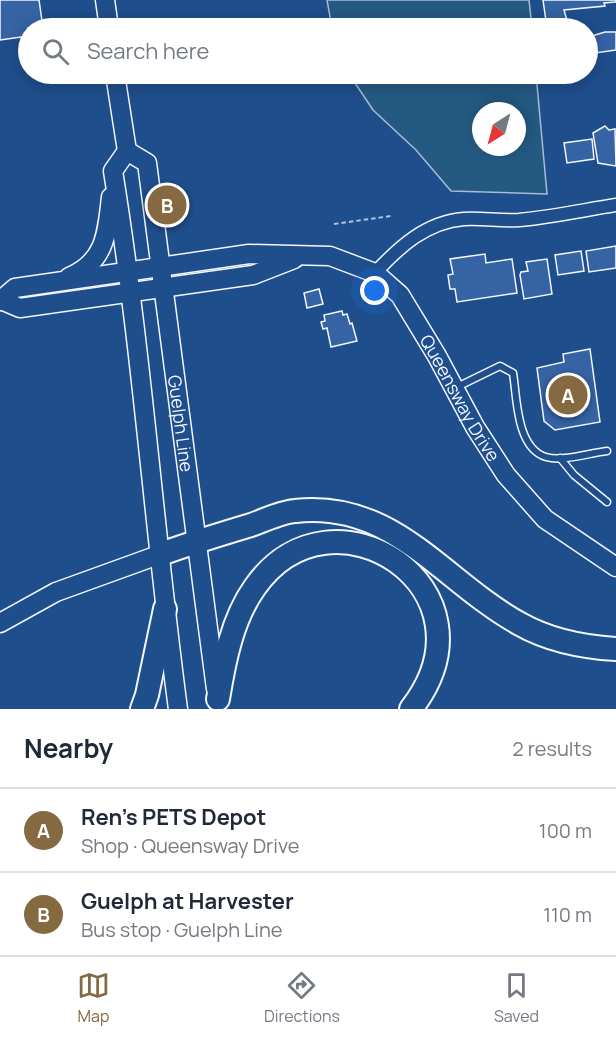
<!DOCTYPE html>
<meta charset="utf-8">
<style>
:root{--surface:#fff;--page:#f6f6f7;--text:#1f2937;--muted:#747a83;--line:#e0e1e3;--accent:#846941}
body{margin:0;font-family:Manrope,sans-serif;background:var(--page);color:var(--text)}
.compass{position:absolute;left:472px;top:102px;width:54px;height:54px;border-radius:50%;background:var(--surface);box-shadow:0 3px 15px #0003;rotate:216deg}
.you{position:absolute;left:375px;top:291px;width:21px;height:21px;margin:-15px;border:4px solid #fff;border-radius:50%;background:#1a73e8;box-shadow:0 0 0 9px #1a73e833}
.badge{display:grid;place-items:center;width:39px;height:39px;border-radius:50%;background:var(--accent);color:#fff;font-size:20px;font-weight:700}
.pin{position:absolute;translate:-50% -50%;border:3px solid #fff;box-shadow:0 2px 6px #0006}
.list{margin:0;padding:0;list-style:none}
h2{display:flex;justify-content:space-between;align-items:center;height:78px;margin:0;padding:0 24px;font-size:26px}
h2 small{font-size:20px;font-weight:400;color:var(--muted)}
.list li{display:grid;grid-template-columns:39px 1fr auto;gap:18px;align-items:center;box-sizing:border-box;height:84px;padding:0 24px;border-top:2px solid var(--line)}
.list b{display:block;font-size:22px;white-space:nowrap}
.list p{margin:0;font-size:20px;white-space:nowrap;color:var(--muted)}
.list em{font-size:20px;font-style:normal;color:var(--muted)}
.icon{flex:none;width:33px;height:33px;fill:none;stroke:currentColor;stroke-width:2;stroke-linecap:round;stroke-linejoin:round}
.map{position:relative;flex:none;width:616px;height:709px;overflow:hidden}
.search{position:absolute;background:var(--surface);box-shadow:0 3px 15px #0003;left:18px;right:18px;top:18px;height:66px;display:flex;align-items:center;gap:15px;box-sizing:border-box;padding:0 21px;border-radius:33px;color:var(--muted);font-size:22px}
.sheet{height:246px;background:var(--surface)}
nav{display:flex;justify-content:space-around;align-items:center;box-sizing:border-box;height:84px;border-top:2px solid var(--line);background:var(--surface);font-size:16px;color:var(--muted)}
nav a{display:grid;justify-items:center;gap:3px}
nav .on{color:var(--accent)}
.map>svg:first-child{display:block}
</style>
<div class="map">
<svg width="616" height="709" viewBox="0 0 616 709">
<rect width="100%" height="100%" fill="#1f4e8c"/>
<g fill="#245a82" stroke="#a8bbd7" stroke-width="1.5" fill-rule="evenodd">
<polygon points="327,0 529,0 532,28 332,28"/>
<path d="M 349,74 L 536,74 L 547,194 L 451,191 L 416,150 L 373,110 ZM 481,111 L 517,111 L 517,147 L 481,147 Z"/>
</g>
<g fill="#3563a3" stroke="#f2f6ff" stroke-width="1.5">
<polygon points="0,0 39,0 43,28 28,28 28,36 0,40"/>
<polygon points="543,0 616,0 616,2 604,3 605,6 564,10 569,28 547,28"/>
<polygon points="605,32 616,32 616,50 588,54 588,37"/>
<polygon points="605,126 609,130 615,129 616,166 598,163 593,133"/>
<polygon points="592,139 594,159 567,163 564,143"/>
<polygon points="616,246 616,268 589,272 586,251"/>
<polygon points="581,251 584,271 558,275 555,255"/>
<polygon points="485,254 486,263 512,259 517,293 457,302 455,289 450,289 448,275 453,274 450,259"/>
<polygon points="547,259 552,294 524,299 520,275 521,272 528,271 526,262"/>
<polygon points="319,289 323,304 307,308 304,293"/>
<polygon points="342,311 343,315 347,314 350,324 352,323 357,341 331,347 327,328 323,329 321,322 325,321 324,315"/>
<polygon points="590,349 600,422 555,430 544,421 537,368 564,362 563,354"/>
</g>
<g fill="none" stroke-linecap="round" stroke-linejoin="round">
<defs>
<g id="service">
<path d="M 455,388 L 500,366 L 513,373 C 517,397 516,448 546,457 C 563,462 589,453 607,451"/>
<polyline points="560,458 574,475 607,502"/>
</g>
<path id="minor" d="M 375,273 C 399,247 426,222 464,219 C 482,218 501,221 519,220 C 552,217 584,210 616,205"/>
<g id="secondary">
<polyline points="105,0 109,28"/>
<path d="M 115,74 L 127,151 L 113,171 C 142,350 154,530 178,709"/>
<path id="s1" d="M 127,151 L 147,163 L 216,689"/>
<path d="M 69,277 C 106,262 107,232 111,197"/>
<polyline points="1,300 20,308 253,275 294,259"/>
<path id="s2" d="M 0,301 L 15,288 L 249,254 L 330,256 L 375,273 L 400,295 L 437,356 L 475,427 L 506,475 L 545,519 L 616,567"/>
<polyline points="0,623 56,592 161,554"/>
</g>
<g id="motorway">
<path d="M 161,554 C 191,543 221,534 251,525 C 265,520 281,512 295,511 C 394,500 442,581 520,624 C 550,641 582,647 616,649"/>
<path d="M 218,699 C 224,662 232,619 255,587 C 332,477 504,589 411,709"/>
<polyline points="142,709 147,695 165,609"/>
</g>
</defs>
<use href="#service" stroke="#f2f6ff" stroke-width="9"/>
<use href="#minor" stroke="#f2f6ff" stroke-width="15"/>
<use href="#secondary" stroke="#f2f6ff" stroke-width="21"/>
<use href="#motorway" stroke="#f2f6ff" stroke-width="26"/>
<polyline stroke="#b3c4dc" stroke-width="2" stroke-dasharray="4.5 3" stroke-linecap="butt" points="334,224 391,216"/>
<use href="#service" stroke="#1f4e8c" stroke-width="6"/>
<use href="#minor" stroke="#1f4e8c" stroke-width="12"/>
<use href="#secondary" stroke="#1f4e8c" stroke-width="18"/>
<use href="#motorway" stroke="#1f4e8c" stroke-width="22"/>
</g>
<g text-anchor="middle" dominant-baseline="central" stroke-width="4.5" stroke-linejoin="round" paint-order="stroke">
<g font-size="18" fill="#f2f6ff" stroke="#1f4e8c">
<text stroke="none"><textPath href="#s2" startOffset="538">Queensway Drive</textPath></text>
<text stroke="none"><textPath href="#s1" startOffset="286">Guelph Line</textPath></text>
</g>
</g>
</svg>
<svg class="compass" viewBox="-18 -18 36 36"><path d="M0-13l5 13h-10z" fill="#e53935"/><path d="M0 13l5-13h-10z" fill="#747a83"/></svg>
<div class="you"></div>
<div class="pin badge" style="left:568px;top:395px">A</div>
<div class="pin badge" style="left:167px;top:205px">B</div>
<div class="search"><svg class="icon" aria-label="search" viewBox="0 0 24 24"><circle cx="10" cy="10" r="6"/><path d="M15 15l6 6"/></svg>Search here</div>
</div>
<section class="sheet">
<h2>Nearby<small>2 results</small></h2>
<ul class="list">
<li><span class="badge">A</span><div><b>Ren's PETS Depot</b><p>Shop · Queensway Drive</p></div><em>100 m</em></li>
<li><span class="badge">B</span><div><b>Guelph at Harvester</b><p>Bus stop · Guelph Line</p></div><em>110 m</em></li>
</ul>
</section>
<nav>
<a class="on"><svg class="icon" aria-label="map" viewBox="0 0 24 24"><path d="M3 6l6-2 6 2 6-2v14l-6 2-6-2-6 2zM9 4v14M15 6v14"/></svg>Map</a>
<a><svg class="icon" aria-label="directions" viewBox="0 0 24 24"><path d="M12 3l9 9-9 9-9-9zM9 14v-3h6M13 9l2 2-2 2"/></svg>Directions</a>
<a><svg class="icon" aria-label="saved" viewBox="0 0 24 24"><path d="M7 4h10v16l-5-4-5 4z"/></svg>Saved</a>
</nav>
